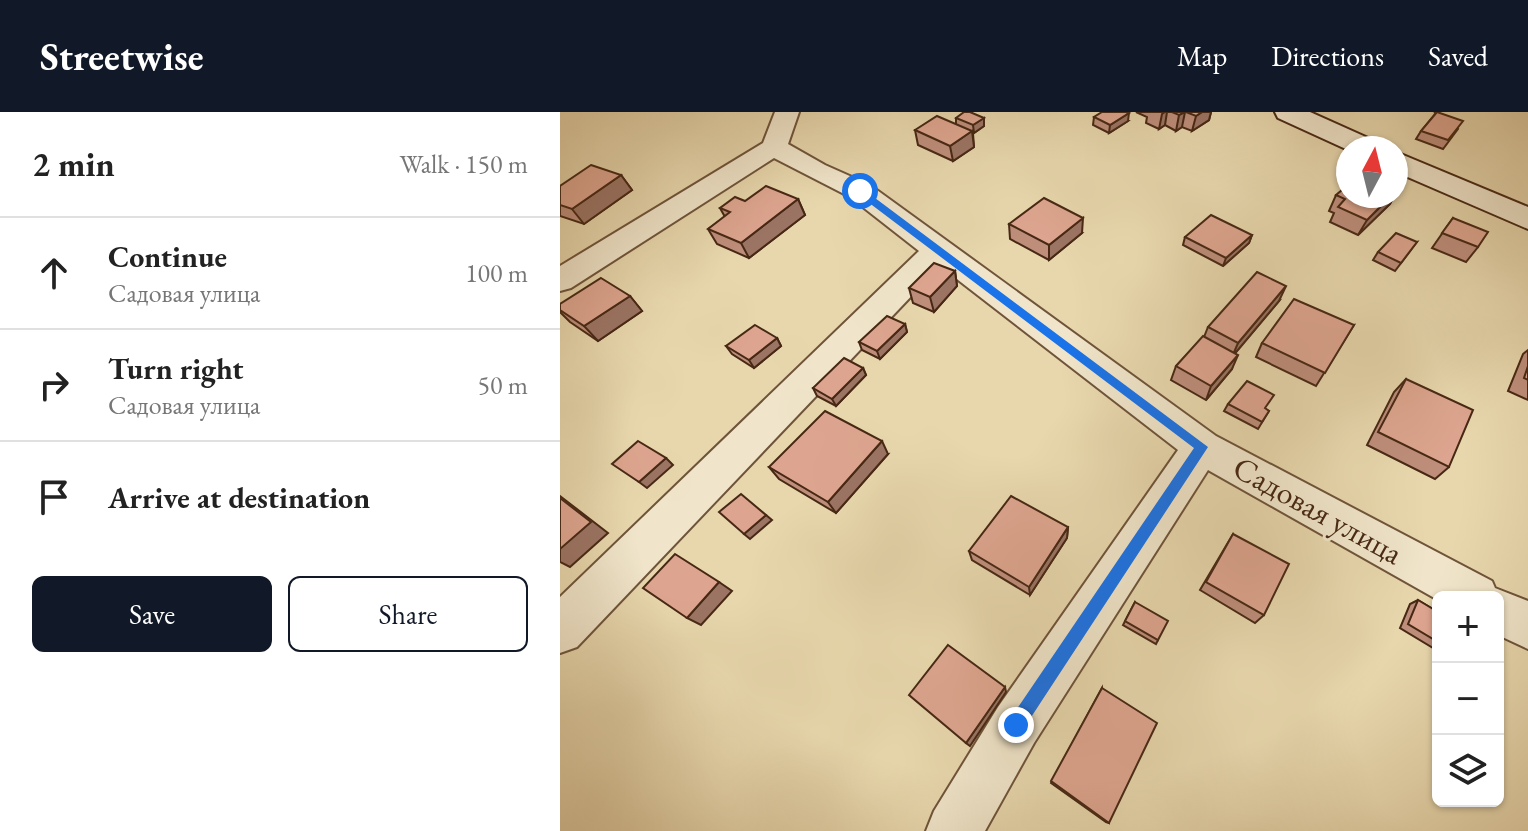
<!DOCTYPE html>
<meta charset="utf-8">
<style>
:root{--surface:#fff;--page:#f2f2f2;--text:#222;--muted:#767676;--line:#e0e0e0;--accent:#111827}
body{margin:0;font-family:"EB Garamond",serif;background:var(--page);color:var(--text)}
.controls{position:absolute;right:24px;bottom:24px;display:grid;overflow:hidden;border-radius:12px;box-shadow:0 2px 6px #0004}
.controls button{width:72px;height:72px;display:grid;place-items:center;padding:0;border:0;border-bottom:2px solid var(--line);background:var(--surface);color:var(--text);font:40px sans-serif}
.compass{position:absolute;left:776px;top:24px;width:72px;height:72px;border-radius:50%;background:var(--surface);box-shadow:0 2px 6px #0004;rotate:7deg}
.stop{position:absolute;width:24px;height:24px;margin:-18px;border:6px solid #1a73e8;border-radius:50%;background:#fff}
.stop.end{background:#1a73e8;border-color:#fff;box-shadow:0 2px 8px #0008}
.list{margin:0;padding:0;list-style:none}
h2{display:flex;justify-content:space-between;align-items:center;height:104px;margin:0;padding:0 32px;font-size:34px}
h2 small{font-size:26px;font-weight:400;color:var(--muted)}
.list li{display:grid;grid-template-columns:52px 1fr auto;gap:24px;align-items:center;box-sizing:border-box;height:112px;padding:0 32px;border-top:2px solid var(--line)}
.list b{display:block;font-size:30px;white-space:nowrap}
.list p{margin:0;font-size:26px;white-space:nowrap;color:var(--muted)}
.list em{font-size:26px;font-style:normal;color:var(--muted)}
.actions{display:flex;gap:16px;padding:24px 32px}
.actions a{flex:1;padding:18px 0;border:2px solid var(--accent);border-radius:12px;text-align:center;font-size:28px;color:var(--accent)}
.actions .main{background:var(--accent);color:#fff}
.icon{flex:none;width:44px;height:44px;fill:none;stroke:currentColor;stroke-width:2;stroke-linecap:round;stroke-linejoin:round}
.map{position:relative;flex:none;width:968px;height:719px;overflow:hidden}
header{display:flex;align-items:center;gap:48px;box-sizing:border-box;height:112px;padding:0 40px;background:var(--accent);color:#fff}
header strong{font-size:38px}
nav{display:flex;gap:44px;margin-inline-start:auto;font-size:28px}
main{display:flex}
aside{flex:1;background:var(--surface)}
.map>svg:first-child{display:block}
</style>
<header>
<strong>Streetwise</strong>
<nav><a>Map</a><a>Directions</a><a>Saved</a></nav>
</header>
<main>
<aside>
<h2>2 min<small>Walk · 150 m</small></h2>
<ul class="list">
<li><svg class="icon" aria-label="ahead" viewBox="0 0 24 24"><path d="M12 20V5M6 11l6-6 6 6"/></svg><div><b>Continue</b><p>Садовая улица</p></div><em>100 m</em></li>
<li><svg class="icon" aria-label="right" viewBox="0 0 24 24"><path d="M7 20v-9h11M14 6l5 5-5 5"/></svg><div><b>Turn right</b><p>Садовая улица</p></div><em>50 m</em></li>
<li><svg class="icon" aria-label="arrive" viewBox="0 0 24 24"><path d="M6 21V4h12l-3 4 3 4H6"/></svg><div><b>Arrive at destination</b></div></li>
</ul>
<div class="actions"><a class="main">Save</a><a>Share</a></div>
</aside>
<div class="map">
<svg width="968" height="719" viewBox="0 0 968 719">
<rect width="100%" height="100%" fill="#e8d7ad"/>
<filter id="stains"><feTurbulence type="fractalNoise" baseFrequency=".0025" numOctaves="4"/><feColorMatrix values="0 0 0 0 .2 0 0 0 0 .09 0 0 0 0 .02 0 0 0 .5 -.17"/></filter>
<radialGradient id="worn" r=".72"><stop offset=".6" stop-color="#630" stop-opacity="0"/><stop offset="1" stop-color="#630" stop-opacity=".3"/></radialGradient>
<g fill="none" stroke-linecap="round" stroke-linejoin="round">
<defs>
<polygon id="street" points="215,0 239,0 228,32 265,53 310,73 656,324 932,469 935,476 968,489 968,537 938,523 938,485 878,485 878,488 648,358 474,631 425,719 366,719 374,699 438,595 618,338 380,154 17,535 0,541 0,485 359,139 290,85 214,46 11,176 0,179 0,154 203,31"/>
<g id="secondary">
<polygon points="715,0 750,0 817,30 821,36 788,38 718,6"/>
<polygon points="836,40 968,95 968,117 836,60"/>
</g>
</defs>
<use href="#street" stroke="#6f543a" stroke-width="4"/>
<use href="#secondary" stroke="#472814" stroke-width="4"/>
<use href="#street" fill="#f0e5ca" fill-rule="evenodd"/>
<use href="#secondary" fill="#f0e5ca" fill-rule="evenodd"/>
</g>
<g fill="#be8e7b" stroke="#472814" stroke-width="2">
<polygon points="576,0 651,0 649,8 632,19 622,15 616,19 605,13 599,17 586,11 587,5"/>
<polygon points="874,0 878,0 898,17 883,37 856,27 861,19 876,1"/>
<polygon points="534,5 568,9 549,21 533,13"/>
<polygon points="396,6 424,6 424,14 414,21 413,21 414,35 393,49 358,33 355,18 396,12"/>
<polygon points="61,63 72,78 24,112 0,104 0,74"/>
<polygon points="776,83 788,84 834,84 830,92 798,123 770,110 774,101 769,99"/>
<polygon points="238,87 245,103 189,146 157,132 148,117 165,105 160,96 185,89"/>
<polygon points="893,106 918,135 906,150 872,136"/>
<polygon points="449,112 522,121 489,148 450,127"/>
<polygon points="692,123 689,131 663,154 623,133 625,125"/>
<polygon points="857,130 835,159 813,148 818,140"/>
<polygon points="395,159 397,174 374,200 353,191 349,176"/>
<polygon points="70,184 82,199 38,229 10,210 0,200 0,192"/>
<polygon points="719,189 675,241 672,257 646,288 611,268 616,254 644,225 648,215"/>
<polygon points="345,212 347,220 320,247 302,238 299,230"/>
<polygon points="794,213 756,274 696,245 702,231"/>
<polygon points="217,226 221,234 194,256 172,242 166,234"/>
<polygon points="968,238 968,288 948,279 963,242"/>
<polygon points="303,256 306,263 276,294 257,284 253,276"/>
<polygon points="846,267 889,355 875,367 807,333 834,280"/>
<polygon points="668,292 705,297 709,299 698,317 664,299"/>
<polygon points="328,342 276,401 219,367 209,355"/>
<polygon points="508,415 507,426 470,483 412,448 409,439"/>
<polygon points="673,422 704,503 695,511 640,478"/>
<polygon points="858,488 878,500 878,539 840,516 850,492"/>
<polygon points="575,490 598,528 596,532 563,513"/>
<polygon points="542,576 549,711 546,710 491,671"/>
</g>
<g fill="#9b7464" stroke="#472814" stroke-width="2">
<polygon points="605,0 607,0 605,13 599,17 602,2"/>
<polygon points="625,0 622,15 616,19 619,3"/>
<polygon points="642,0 651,0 649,8 632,19 636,4"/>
<polygon points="569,1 568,9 549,21 550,13"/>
<polygon points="424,6 424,14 414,21 413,13"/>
<polygon points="412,19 414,35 393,49 390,34"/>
<polygon points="61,63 72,78 24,112 12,97"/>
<polygon points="831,84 834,84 830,92 798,123 807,108"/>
<polygon points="238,87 245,103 189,146 181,131"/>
<polygon points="523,106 522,121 489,148 489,133"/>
<polygon points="692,123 689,131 663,154 666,146"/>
<polygon points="395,159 397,174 374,200 370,185"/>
<polygon points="726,174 719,189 672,245 678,231"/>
<polygon points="70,184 82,199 38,229 24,214"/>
<polygon points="345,212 347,220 320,247 317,239"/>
<polygon points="217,226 221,234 194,256 189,248"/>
<polygon points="678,243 672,257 646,288 651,274"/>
<polygon points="303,256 306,263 276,294 272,287"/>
<polygon points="322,329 328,342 276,401 268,390"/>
<polygon points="106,346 113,353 87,376 79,370"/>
<polygon points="0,384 48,421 10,455 0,450"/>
<polygon points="206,403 212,408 190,427 184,422"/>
<polygon points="508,415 507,426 470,483 469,475"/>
<polygon points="159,470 172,479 141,513 127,506"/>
<polygon points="445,575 446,580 410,634 406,631"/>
</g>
<g fill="#dda58f" stroke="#472814" stroke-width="2">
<polygon points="404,0 410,0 424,6 413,13 396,6"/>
<polygon points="542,0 566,0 569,1 550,13 534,5"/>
<polygon points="612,0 624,0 619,3"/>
<polygon points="626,0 642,0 636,4"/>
<polygon points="877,0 903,9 888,28 861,19"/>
<polygon points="377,4 412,19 390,34 355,18"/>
<polygon points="31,53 61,63 12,97 0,93 0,74"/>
<polygon points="788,73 788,84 831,84 807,108 778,95 785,87 776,83"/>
<polygon points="206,74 238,87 181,131 148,117 170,100 160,96 175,85 185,89"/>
<polygon points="484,86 523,106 489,133 449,112"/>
<polygon points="651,103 692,123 666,146 625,125"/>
<polygon points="893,106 928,120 918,135 882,121"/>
<polygon points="836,121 857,130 841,151 818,140"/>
<polygon points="374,151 395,159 370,185 349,176"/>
<polygon points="697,160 726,174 678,231 648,215"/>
<polygon points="41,166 70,184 24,214 0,198 0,192"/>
<polygon points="734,187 794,213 765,261 702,231"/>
<polygon points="327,204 345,212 317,239 299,230"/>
<polygon points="195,213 217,226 189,248 166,234"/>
<polygon points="643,224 678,243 651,274 616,254"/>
<polygon points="284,246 303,256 272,287 253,276"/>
<polygon points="968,254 968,268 964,266"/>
<polygon points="846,267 913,298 889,355 818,320"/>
<polygon points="687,269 714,283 705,296 709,299 702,310 668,292"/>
<polygon points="265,299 322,329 268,390 209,355"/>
<polygon points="78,329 106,346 79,370 52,352"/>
<polygon points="181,382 206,403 184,422 159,400"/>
<polygon points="451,384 508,415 469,475 409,439"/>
<polygon points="0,386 31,410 0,437"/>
<polygon points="673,422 729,452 704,503 646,470"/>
<polygon points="115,442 159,470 127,506 83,476"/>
<polygon points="858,488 878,500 878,530 848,512"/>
<polygon points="575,490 608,509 598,528 565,509"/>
<polygon points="388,533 445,575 406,631 349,583"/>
<polygon points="938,535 942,537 938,548"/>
<polygon points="542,576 597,611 549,711 491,669"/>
</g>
<polygon fill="#1a73e8" points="296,77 303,77 648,335 462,619 456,621 450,619 448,613 450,607 634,336 296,81"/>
<g text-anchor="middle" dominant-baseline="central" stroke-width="6" stroke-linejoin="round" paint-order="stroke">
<g font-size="32" fill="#472814" stroke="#f0e5ca">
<text transform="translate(758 398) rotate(29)">Садовая улица</text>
</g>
</g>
<rect width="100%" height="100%" filter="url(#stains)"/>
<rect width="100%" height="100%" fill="url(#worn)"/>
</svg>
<div class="controls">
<button>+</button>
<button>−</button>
<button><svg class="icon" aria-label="layers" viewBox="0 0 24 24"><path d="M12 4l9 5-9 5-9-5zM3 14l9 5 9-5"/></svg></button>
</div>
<svg class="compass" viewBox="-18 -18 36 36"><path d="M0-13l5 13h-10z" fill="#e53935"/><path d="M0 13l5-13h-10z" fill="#767676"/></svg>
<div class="stop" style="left:300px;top:79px"></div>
<div class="stop end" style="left:456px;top:613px"></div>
</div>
</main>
